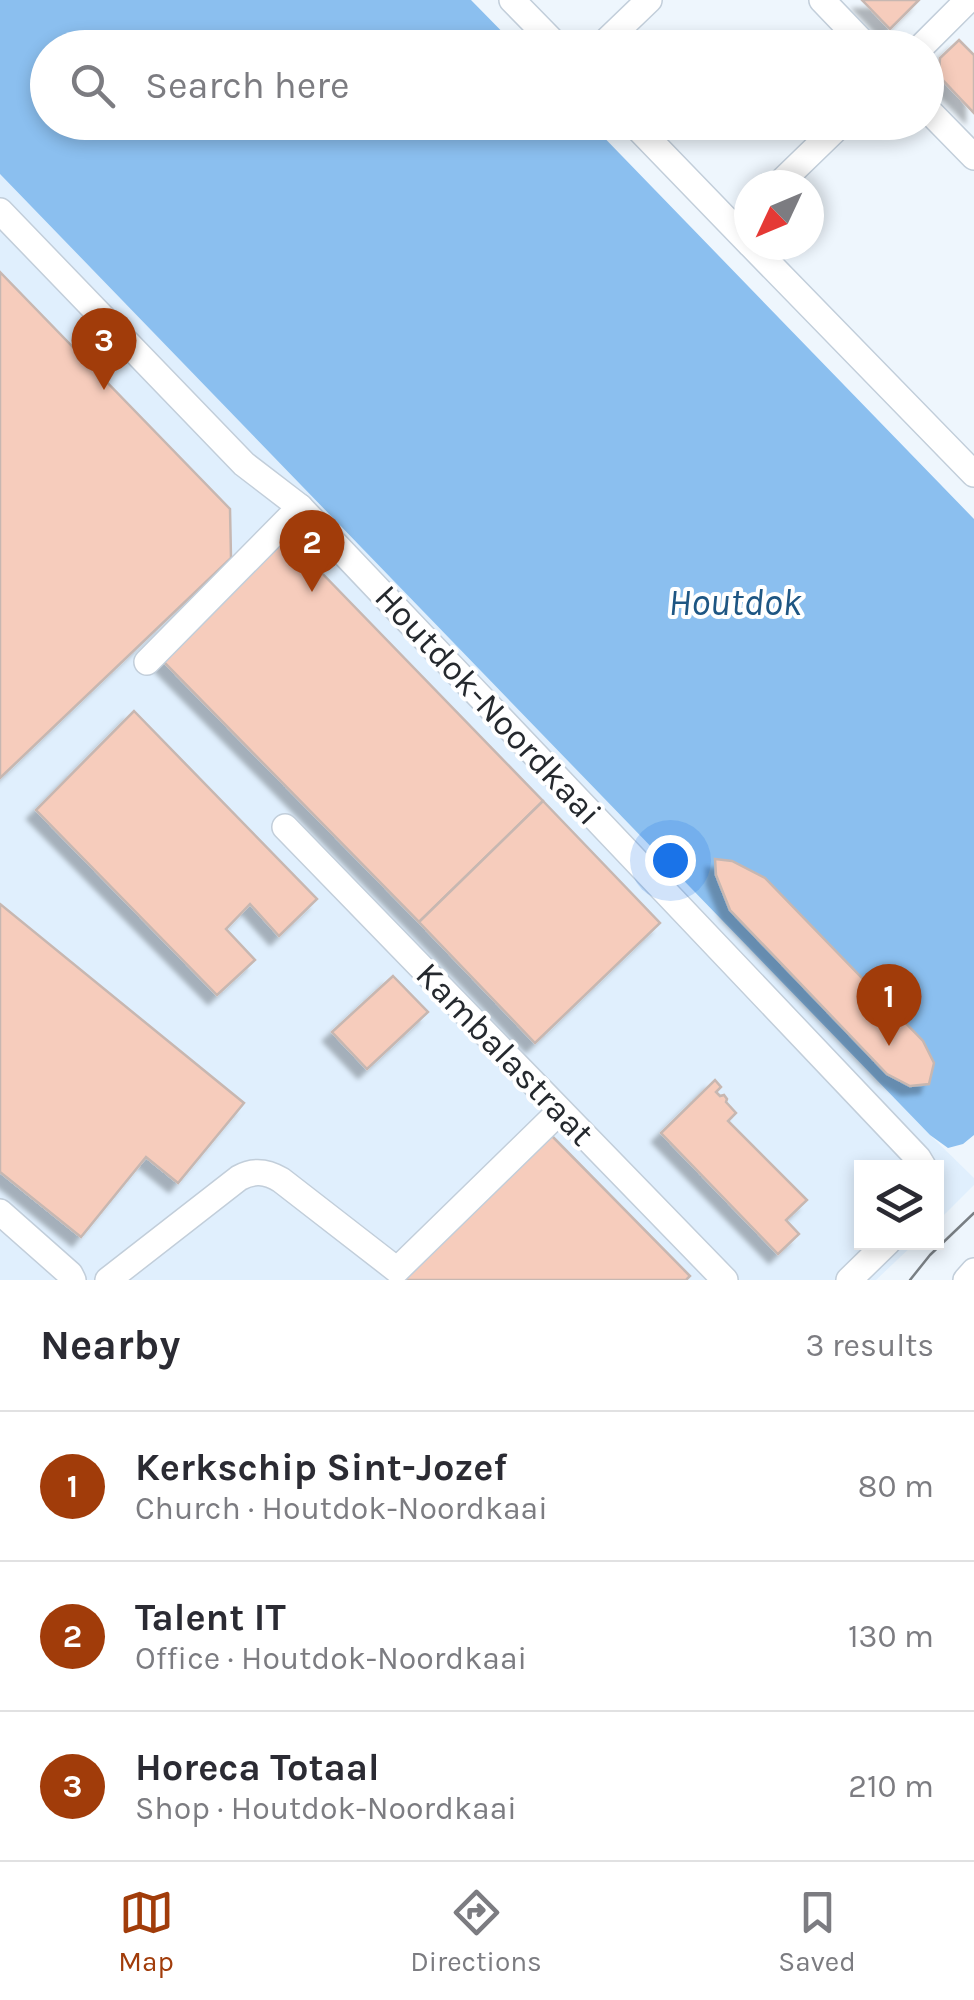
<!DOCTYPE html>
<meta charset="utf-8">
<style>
:root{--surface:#fff;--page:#f7f7f7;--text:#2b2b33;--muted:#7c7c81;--line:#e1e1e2;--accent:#a13c0a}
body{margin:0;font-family:Karla,sans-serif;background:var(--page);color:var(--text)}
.controls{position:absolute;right:30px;bottom:30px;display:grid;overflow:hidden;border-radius:0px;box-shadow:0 5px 15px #0003}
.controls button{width:90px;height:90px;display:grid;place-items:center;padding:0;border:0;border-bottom:2px solid var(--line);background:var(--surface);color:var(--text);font:50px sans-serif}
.compass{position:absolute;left:734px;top:170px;width:90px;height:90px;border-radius:50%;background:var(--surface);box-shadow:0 5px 15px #0003;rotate:226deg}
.you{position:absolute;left:670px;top:860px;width:35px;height:35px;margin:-25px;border:8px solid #fff;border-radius:50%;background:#1a73e8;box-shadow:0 0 0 15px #1a73e833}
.badge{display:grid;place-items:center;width:65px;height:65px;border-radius:50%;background:var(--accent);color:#fff;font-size:32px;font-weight:700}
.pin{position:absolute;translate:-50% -82px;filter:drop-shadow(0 2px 5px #0008)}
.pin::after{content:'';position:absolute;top:52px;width:35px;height:30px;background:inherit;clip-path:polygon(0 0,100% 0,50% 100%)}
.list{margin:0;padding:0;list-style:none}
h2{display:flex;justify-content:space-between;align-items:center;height:130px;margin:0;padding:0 40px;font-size:42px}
h2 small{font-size:32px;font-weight:400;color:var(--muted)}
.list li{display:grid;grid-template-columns:65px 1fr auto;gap:30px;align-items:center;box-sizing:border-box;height:150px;padding:0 40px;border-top:2px solid var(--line)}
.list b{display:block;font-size:38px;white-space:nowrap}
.list p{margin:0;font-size:32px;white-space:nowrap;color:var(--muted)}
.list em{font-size:32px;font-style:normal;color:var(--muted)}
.icon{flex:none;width:55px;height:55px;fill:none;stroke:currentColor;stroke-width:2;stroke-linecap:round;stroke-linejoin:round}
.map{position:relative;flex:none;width:974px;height:1280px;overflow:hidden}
.search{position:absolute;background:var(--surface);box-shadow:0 5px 15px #0003;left:30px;right:30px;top:30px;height:110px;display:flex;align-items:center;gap:25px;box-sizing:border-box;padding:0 35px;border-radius:55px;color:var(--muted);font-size:38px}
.sheet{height:580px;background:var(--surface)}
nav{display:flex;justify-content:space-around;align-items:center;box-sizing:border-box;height:140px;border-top:2px solid var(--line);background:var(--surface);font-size:28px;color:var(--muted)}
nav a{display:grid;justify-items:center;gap:5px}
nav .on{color:var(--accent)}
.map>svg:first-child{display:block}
</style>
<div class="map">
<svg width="974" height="1280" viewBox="0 0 974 1280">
<defs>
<filter id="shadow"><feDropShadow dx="-9" dy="9" stdDeviation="2.5" flood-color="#0004"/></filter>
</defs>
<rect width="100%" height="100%" fill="#eef6fd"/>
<polygon fill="#e0effd" points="0,174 930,1135 974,1178 974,1185 937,1222 936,1168 862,1168 862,1242 915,1243 876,1280 0,1280"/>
<polygon fill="#8bbfef" points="0,0 471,0 517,47 48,48 48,122 590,123 974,519 974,1135 963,1144 948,1148 930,1135 0,174"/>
<g fill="#f6ccbc" stroke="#c7b7b1" stroke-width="2.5" filter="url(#shadow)">
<polygon points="862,0 919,0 890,29"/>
<polygon points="959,40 974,55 974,113 939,76 940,58"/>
<polygon points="0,272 230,509 231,558 0,778"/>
<polygon points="284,534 543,801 419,922 159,657"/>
<polygon points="134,711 317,899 279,936 250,904 226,929 255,960 217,995 36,810"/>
<polygon points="543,801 660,923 535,1043 419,922"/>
<polygon points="715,859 732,861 765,878 923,1041 934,1063 929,1084 910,1086 887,1074 730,910 716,875"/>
<polygon points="0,904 244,1103 178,1183 146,1157 81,1237 0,1172"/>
<polygon points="393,976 428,1012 367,1069 332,1032"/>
<polygon points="715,1080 721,1087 716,1092 720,1096 724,1095 727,1099 726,1102 736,1113 728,1121 807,1200 786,1220 799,1234 778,1254 661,1133"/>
<polygon points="550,1134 690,1276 686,1280 401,1280"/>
</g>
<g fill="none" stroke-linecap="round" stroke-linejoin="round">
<defs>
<g id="minor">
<polyline points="512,0 559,48"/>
<polyline points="822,0 868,48"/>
<polyline points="599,48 649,0"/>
<polyline points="920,48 968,0"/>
<polyline points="926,108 974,157"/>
<polyline points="632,122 749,243"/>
<polyline points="778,185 843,122"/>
<polyline points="0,211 244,464 300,507 918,1158 924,1168"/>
<polyline points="751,245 974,474"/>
<polyline points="147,662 300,507"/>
<polyline points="285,827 725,1280"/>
<polyline points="0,1212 70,1274 73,1280"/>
<path d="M 108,1280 L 239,1178 C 253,1170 266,1171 281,1180 L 397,1270 L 560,1111"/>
<polyline points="849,1280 888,1242"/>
<polyline points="966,1280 974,1271"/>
</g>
</defs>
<use href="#minor" stroke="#c2ceda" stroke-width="28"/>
<use href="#minor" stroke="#fff" stroke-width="25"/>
<polyline stroke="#797f84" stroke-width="2.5" points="910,1280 930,1255 974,1213"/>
</g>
<g text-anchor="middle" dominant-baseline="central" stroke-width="8" stroke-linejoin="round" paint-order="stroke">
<g font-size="35" fill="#25292e" stroke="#fff">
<text transform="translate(488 705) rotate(47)">Houtdok-Noordkaai</text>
<text transform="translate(505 1054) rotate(46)">Kambalastraat</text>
</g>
<g font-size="38" font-style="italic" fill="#1e5683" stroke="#fff">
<text x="735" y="602">Houtdok</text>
</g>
</g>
</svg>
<div class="controls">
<button><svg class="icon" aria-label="layers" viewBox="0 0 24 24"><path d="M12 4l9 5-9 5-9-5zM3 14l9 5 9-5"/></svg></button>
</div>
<svg class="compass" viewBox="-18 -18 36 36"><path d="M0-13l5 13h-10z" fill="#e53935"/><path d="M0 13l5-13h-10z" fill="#7c7c81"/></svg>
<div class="you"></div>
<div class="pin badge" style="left:889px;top:1046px">1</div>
<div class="pin badge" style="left:312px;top:592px">2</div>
<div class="pin badge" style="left:104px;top:390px">3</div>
<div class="search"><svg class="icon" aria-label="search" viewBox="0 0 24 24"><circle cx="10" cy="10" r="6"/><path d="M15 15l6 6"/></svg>Search here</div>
</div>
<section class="sheet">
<h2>Nearby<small>3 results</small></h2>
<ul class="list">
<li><span class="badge">1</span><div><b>Kerkschip Sint-Jozef</b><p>Church · Houtdok-Noordkaai</p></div><em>80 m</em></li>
<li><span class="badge">2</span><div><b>Talent IT</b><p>Office · Houtdok-Noordkaai</p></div><em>130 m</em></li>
<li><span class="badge">3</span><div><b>Horeca Totaal</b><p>Shop · Houtdok-Noordkaai</p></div><em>210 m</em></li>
</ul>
</section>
<nav>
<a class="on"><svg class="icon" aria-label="map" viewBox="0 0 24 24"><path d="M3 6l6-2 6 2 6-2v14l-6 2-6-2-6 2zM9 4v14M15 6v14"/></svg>Map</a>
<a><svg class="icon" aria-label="directions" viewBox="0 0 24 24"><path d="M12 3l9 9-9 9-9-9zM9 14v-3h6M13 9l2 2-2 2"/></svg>Directions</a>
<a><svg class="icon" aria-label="saved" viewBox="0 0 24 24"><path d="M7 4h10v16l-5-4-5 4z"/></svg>Saved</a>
</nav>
